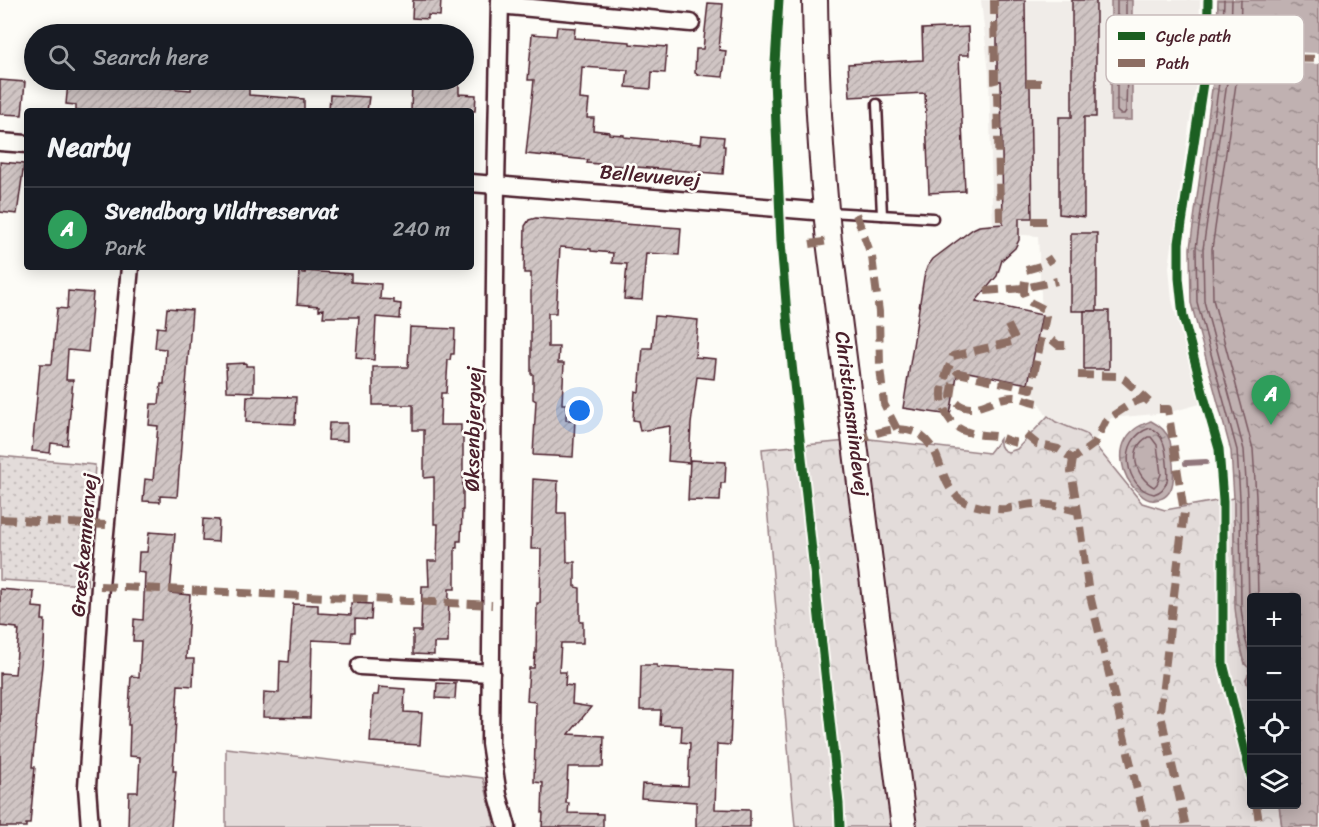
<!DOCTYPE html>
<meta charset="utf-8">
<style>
:root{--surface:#171b24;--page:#20242c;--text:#f1f3f6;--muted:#9ea1a6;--line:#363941;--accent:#8c9099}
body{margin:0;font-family:Sriracha,sans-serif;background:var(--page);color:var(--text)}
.controls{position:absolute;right:18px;bottom:18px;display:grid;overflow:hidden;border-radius:6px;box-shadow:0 3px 15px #0003}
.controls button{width:54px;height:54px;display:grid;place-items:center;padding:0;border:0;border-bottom:2px solid var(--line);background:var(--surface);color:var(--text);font:30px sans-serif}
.you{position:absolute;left:580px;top:411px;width:21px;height:21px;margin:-15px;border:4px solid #fff;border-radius:50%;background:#1a73e8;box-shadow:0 0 0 9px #1a73e833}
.badge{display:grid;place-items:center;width:39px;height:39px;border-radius:50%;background:var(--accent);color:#fff;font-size:20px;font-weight:700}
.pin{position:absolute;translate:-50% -50px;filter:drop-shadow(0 2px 3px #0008)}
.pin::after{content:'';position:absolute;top:32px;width:21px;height:18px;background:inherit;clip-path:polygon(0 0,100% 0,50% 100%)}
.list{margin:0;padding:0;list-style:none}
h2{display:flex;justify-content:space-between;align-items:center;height:78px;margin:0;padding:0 24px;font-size:26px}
h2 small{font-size:20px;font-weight:400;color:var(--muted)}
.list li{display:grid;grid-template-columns:39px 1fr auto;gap:18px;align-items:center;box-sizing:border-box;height:84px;padding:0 24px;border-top:2px solid var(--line)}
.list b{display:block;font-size:22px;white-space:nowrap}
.list p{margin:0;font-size:20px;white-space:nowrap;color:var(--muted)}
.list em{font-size:20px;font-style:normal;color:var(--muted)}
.icon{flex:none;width:33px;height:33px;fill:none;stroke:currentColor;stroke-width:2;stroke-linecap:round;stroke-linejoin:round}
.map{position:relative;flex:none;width:1319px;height:827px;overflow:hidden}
.search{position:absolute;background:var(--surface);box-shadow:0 3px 15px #0003;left:24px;top:24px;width:450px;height:66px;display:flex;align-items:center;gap:15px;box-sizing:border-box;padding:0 21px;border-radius:33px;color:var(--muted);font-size:22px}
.panel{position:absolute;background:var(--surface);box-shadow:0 3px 15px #0003;left:24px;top:108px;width:450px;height:162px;border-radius:6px}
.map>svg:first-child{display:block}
</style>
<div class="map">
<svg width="1319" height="827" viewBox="0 0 1319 827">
<defs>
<pattern id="forest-crowns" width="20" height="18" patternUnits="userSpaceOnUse" patternTransform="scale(1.5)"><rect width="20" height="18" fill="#e3dcda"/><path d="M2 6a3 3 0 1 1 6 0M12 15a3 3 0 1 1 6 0" fill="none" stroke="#c4bcbb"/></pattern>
<pattern id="park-dots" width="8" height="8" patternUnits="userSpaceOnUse" patternTransform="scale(1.5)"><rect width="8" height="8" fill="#e3dcda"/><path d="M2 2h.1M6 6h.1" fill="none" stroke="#c4bcbb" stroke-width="1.8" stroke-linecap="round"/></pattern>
<pattern id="water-ripples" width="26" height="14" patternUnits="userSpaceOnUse" patternTransform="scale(1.5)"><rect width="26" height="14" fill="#c0b1b1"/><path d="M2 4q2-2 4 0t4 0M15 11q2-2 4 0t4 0" fill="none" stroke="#9e8f90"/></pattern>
<pattern id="building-hatch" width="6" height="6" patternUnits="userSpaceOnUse" patternTransform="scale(1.5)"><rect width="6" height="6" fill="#d0c5c4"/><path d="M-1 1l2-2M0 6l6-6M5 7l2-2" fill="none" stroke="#b4a9a9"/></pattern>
</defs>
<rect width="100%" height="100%" fill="#fdfcf7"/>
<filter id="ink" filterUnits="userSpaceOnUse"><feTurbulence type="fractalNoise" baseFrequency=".0167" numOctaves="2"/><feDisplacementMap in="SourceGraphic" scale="12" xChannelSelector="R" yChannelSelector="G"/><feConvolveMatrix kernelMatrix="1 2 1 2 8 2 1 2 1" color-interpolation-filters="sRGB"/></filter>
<g filter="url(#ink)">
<polygon fill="#f0ece8" points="981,0 1200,0 1198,73 1191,113 1169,267 1172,300 1200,404 1167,413 1111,418 1094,441 1049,420 1028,384 1042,315 1038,236 993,233 989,74"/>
<path fill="url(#forest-crowns)" stroke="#967e82" stroke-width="1.5" d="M 1048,416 L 1056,422 L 1086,434 L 1142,503 L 1165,510 L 1234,498 C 1234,526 1231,653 1249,667 L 1249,673 L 1246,679 L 1251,697 L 1252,804 L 1279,805 L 1282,827 L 795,827 L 762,449 L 870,439 L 989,453 L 1000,439 C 999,446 1001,450 1008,452 L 1017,449 Z"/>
<polygon fill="url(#park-dots)" stroke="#967e82" stroke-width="1.5" points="0,456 95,465 87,585 0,580"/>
<polygon fill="#e3dcda" stroke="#967e82" stroke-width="1.5" points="226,748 483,778 495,827 226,827"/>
<g fill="url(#water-ripples)" stroke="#91777b" stroke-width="1.5">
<path d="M 1111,0 L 1132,0 L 1132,37 C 1160,38 1161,70 1132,72 L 1132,120 L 1111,120 Z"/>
<polygon points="1218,0 1319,0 1319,827 1282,827 1279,805 1296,804 1296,598 1252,598 1251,697 1246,679 1249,673 1249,668 1245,664 1239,638 1235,608 1234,498 1231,451 1191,303 1190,248 1216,60"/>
<path d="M 1151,421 C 1159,425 1167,432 1170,441 C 1171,445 1171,450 1172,455 C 1174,470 1178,498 1155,500 C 1149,501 1143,497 1139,493 C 1121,477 1113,446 1135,429 C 1140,425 1146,423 1151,421 Z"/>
</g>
<polygon fill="#fdfcf7" points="1288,28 1287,52 1319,53 1319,64 1216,60 1217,51 1282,52 1282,30"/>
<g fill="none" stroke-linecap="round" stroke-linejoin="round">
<g stroke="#795961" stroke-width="1.5">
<path d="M 1117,0 L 1117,111 L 1120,114 L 1124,114 L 1126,111 L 1127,70 C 1133,64 1140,68 1144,62 C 1149,56 1147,47 1140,44 C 1139,44 1131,43 1130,43 C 1128,42 1128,40 1126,39 L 1126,0"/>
<polyline points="1224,0 1222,61 1196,248 1197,302 1237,450 1240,498 1241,608 1245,638 1252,662"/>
<polyline points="1232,0 1230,62 1203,249 1204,301 1244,450 1247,497 1249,607 1252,629"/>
<polyline points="1241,0 1239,63 1212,249 1213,299 1253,449 1256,497 1258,598"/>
<path d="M 1150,428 C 1156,430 1161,436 1163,442 C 1166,448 1169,474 1167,481 C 1165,488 1161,492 1154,494 C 1125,489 1116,439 1150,428 Z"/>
<path d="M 1148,437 L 1151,437 L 1157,445 L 1161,474 L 1157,484 L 1154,487 C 1135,477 1127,448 1148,437 Z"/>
</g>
<polyline stroke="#91777b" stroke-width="6" points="1186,463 1206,462"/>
</g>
<g fill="url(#building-hatch)" stroke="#4a1f2b" stroke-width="1.5">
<polygon points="413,0 441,0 440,16 428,15 428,19 412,18"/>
<polygon points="997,0 1025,0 1026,86 1030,86 1032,218 1019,218 1019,240 1015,248 1002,260 997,276 976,301 1042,315 1028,384 958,370 950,415 903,408 924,277 927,267 933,259 973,229 979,226 1003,224 1001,81 997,81"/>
<polygon points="1072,0 1096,0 1096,117 1084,117 1084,217 1059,214 1059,117 1072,117"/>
<polygon points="708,3 723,4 719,50 726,51 723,77 697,75 698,74 695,73 696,49 703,49"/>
<polygon points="557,27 575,28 574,38 630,42 630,44 667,47 665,73 652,72 651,89 626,87 628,70 582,67 580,99 589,100 587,118 594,118 593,130 609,132 609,134 624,135 624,137 701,144 702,135 724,137 723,146 725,146 723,174 587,163 588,160 526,154 534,80 528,80 532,34 556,36"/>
<polygon points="968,27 969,55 959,55 965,191 929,193 925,93 850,97 848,64 923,60 922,29"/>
<polygon points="0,80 25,82 22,115 0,114"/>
<polygon points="69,80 135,80 135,81 155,83 154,87 191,90 192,80 218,80 218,85 249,86 249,95 304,99 304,111 76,111 76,105 66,104 68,83 69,84"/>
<polygon points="414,80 459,81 459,94 476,95 475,111 411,111 412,82 414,82"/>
<polygon points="330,95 369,97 367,111 329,111"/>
<polygon points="0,162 24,164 17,214 0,212"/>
<polygon points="536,218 681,228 679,255 646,253 642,300 624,299 627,264 612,263 613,253 591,251 591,249 560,247 556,313 548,313 548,347 559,347 558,363 564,363 562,404 567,404 566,420 575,420 573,457 533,455 536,401 533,399 533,374 531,374 531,273 524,273 525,226 529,220"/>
<rect x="1071" y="233" width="26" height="78"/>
<polygon points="305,271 351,274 351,282 381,284 380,299 394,300 394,303 401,304 400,319 376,317 374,360 356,358 359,317 323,317 324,309 319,310 319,306 297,304 299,272 305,273"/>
<polygon points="68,291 93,293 88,352 68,350 66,380 73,380 67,445 51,443 50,453 32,451 40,364 52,364 57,308 67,309"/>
<polygon points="167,308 192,310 177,497 160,496 160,502 143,501 145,479 153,480 158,426 149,425 151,404 159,404 161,384 164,384 166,349 155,348 157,327 165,328"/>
<rect x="1084" y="311" width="25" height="58"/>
<polygon points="655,316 698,320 695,357 716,359 714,379 697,377 691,424 689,463 668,461 670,426 640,431 638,421 633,420 635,391 639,392 643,348 652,348"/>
<polygon points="410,327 455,329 454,354 451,354 450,360 448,360 446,393 441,393 440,425 461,425 461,433 463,433 463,510 462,510 461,541 457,541 457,548 455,548 455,589 449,589 448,643 434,643 434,655 413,654 413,631 421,631 422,586 429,586 428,561 437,561 438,524 434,524 434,477 424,478 424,430 413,430 413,405 373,405 373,367 408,367"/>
<polygon points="246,363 246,366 254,366 254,392 227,391 226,364"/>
<polygon points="247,396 296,397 295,424 246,422"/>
<polygon points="329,423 347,423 347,441 328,440"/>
<polygon points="690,460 726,462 725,483 721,483 720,501 688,500"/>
<polygon points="533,479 558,481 557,513 566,513 567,562 575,562 575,587 580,588 580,622 583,622 583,643 561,643 559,672 566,672 565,685 573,686 572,704 591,707 569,734 604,736 603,767 568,767 566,803 569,803 568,813 603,814 603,827 542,827 543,813 542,813 543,783 534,782 536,702 527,701 529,668 534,668 535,653 536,653 537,603 540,603 541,549 531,549"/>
<polygon points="203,519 219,520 218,542 202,541"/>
<polygon points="149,532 175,534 170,593 190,595 186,659 194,659 193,686 178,685 173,771 176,771 171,827 128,827 129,792 138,792 140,757 129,756 130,725 128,725 131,676 139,677 141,641 133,641 134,621 134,619 143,620 145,573 138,572 139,552 147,552"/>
<polygon points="0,589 34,592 33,607 43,608 42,620 45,620 44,645 32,767 35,767 30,824 26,824 26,827 0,827 0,673 15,674 19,630 17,630 17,628 0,626"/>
<polygon points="351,603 372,604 371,620 355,619 355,632 352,632 351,642 312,640 310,718 263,717 264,692 279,693 280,661 289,662 293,604 318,605 318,613 351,615"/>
<polygon points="641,665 657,665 657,667 733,671 730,745 717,744 715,809 750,810 750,827 696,827 696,802 641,798 642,784 688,786 690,743 681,742 682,726 660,725 661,710 640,710"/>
<polygon points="437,683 456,684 455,699 436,698"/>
<polygon points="379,687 405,689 404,712 422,713 420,745 370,742 373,695 378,695"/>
</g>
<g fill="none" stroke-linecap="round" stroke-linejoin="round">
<defs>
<g id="lane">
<polyline points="877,104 882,215"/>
<polyline points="829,212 933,218"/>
</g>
<g id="street">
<polyline points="500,0 496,185 490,743 498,795 507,827"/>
<polyline points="500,5 691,23"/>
<polyline points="0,142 27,144"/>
<polyline points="471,183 826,212"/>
<polyline points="360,666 491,673"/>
<polyline points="90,827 87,787 100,586 130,267"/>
</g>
<path id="secondary" d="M 815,0 C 816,81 821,161 829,241 L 904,827"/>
</defs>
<use href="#lane" stroke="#4a1f2b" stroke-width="13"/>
<use href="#street" stroke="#4a1f2b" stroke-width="21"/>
<use href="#secondary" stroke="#4a1f2b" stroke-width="28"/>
<use href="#lane" stroke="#fdfcf7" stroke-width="8"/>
<use href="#street" stroke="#fdfcf7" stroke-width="16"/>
<use href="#secondary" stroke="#fdfcf7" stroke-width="24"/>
<g stroke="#8d6e63" stroke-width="8" stroke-dasharray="15 8" stroke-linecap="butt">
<polyline points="994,0 995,83 997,91 1000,221"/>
<polyline points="1207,56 1319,59"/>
<polyline points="1026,83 1041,83"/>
<polyline points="856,214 872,257 879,312 880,367 884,404 897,429"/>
<polyline points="1032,221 1046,221"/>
<polyline points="810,244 829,241"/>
<polyline points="1046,262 1052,258"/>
<polyline points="1026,270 1040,266"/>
<path d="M 1025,281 C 1021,303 1029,300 1045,310 L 1046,316 L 1031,389 L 958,373 L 954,377 L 951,397 C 971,422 991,396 1014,397 C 1022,397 1030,402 1038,403"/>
<polyline points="985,291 1024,288 1057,281"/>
<path d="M 1008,325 L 1016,341 L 953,356 C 949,368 943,380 942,392 C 941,409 950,428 968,432 C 977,435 986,435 995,436 C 1003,438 1010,442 1018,443"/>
<polyline points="1052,340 1058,345 1071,345"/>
<polyline points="1078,375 1118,376 1124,379 1149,402"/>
<polyline points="1159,409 1168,409 1184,512 1160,711 1186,827"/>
<polyline points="1026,435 1037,444 1058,449 1073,459 1094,444 1106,420 1132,403 1145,398"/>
<path d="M 855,442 C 886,427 920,418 937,457 C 944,474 947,493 965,502 C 976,507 994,510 1006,509 C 1016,507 1027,504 1037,504 C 1051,504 1065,508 1078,511"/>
<polyline points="1073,459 1071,472 1078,511 1088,587 1146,827"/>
<polyline points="0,519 106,525"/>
<polyline points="100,586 492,605"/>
<polyline points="1256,804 1260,827"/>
</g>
<defs>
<g id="cycleway">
<polyline points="779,0 774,79 781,242 788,327 839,804 840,827"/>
<polyline points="1208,0 1207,56 1179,243 1179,278 1183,316 1205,400 1219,449 1223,501 1223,663 1252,780"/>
</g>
</defs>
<use href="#cycleway" stroke="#fdfcf7" stroke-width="13"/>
<use href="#cycleway" stroke="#1b5e20" stroke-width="9"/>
</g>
</g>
<g text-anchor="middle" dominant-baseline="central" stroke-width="5" stroke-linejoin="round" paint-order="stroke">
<g font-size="20" fill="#4a1f2b" stroke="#fdfcf7">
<text transform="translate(650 176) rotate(5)">Bellevuevej</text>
<text transform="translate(852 414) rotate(83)">Christiansmindevej</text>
<text transform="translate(473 429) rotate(-89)">Øksenbjergvej</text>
<text transform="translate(84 545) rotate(-85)">Græskæmnervej</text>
</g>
</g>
<rect x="1106" y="15" width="198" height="69" rx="9" fill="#fdfcf7" stroke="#c7baba" stroke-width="1.5"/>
<rect x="1118" y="32" width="27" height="8" fill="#1b5e20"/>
<rect x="1118" y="59" width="27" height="8" fill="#8d6e63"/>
<g font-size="16" fill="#4a1f2b">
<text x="1156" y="42">Cycle path</text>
<text x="1156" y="69">Path</text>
</g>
</svg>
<div class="controls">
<button>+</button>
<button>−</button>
<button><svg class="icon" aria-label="locate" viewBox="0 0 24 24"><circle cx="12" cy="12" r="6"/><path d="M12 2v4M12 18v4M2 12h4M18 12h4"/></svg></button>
<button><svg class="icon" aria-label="layers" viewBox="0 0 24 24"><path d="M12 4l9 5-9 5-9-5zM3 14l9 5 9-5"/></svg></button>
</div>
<div class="you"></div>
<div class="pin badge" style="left:1271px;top:425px;background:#2e9e5b">A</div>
<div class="search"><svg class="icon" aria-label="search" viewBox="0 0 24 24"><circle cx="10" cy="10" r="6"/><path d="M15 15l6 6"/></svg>Search here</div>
<section class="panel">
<h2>Nearby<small></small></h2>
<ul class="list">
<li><span class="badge" style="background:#2e9e5b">A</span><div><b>Svendborg Vildtreservat</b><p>Park</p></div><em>240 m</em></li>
</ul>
</section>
</div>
